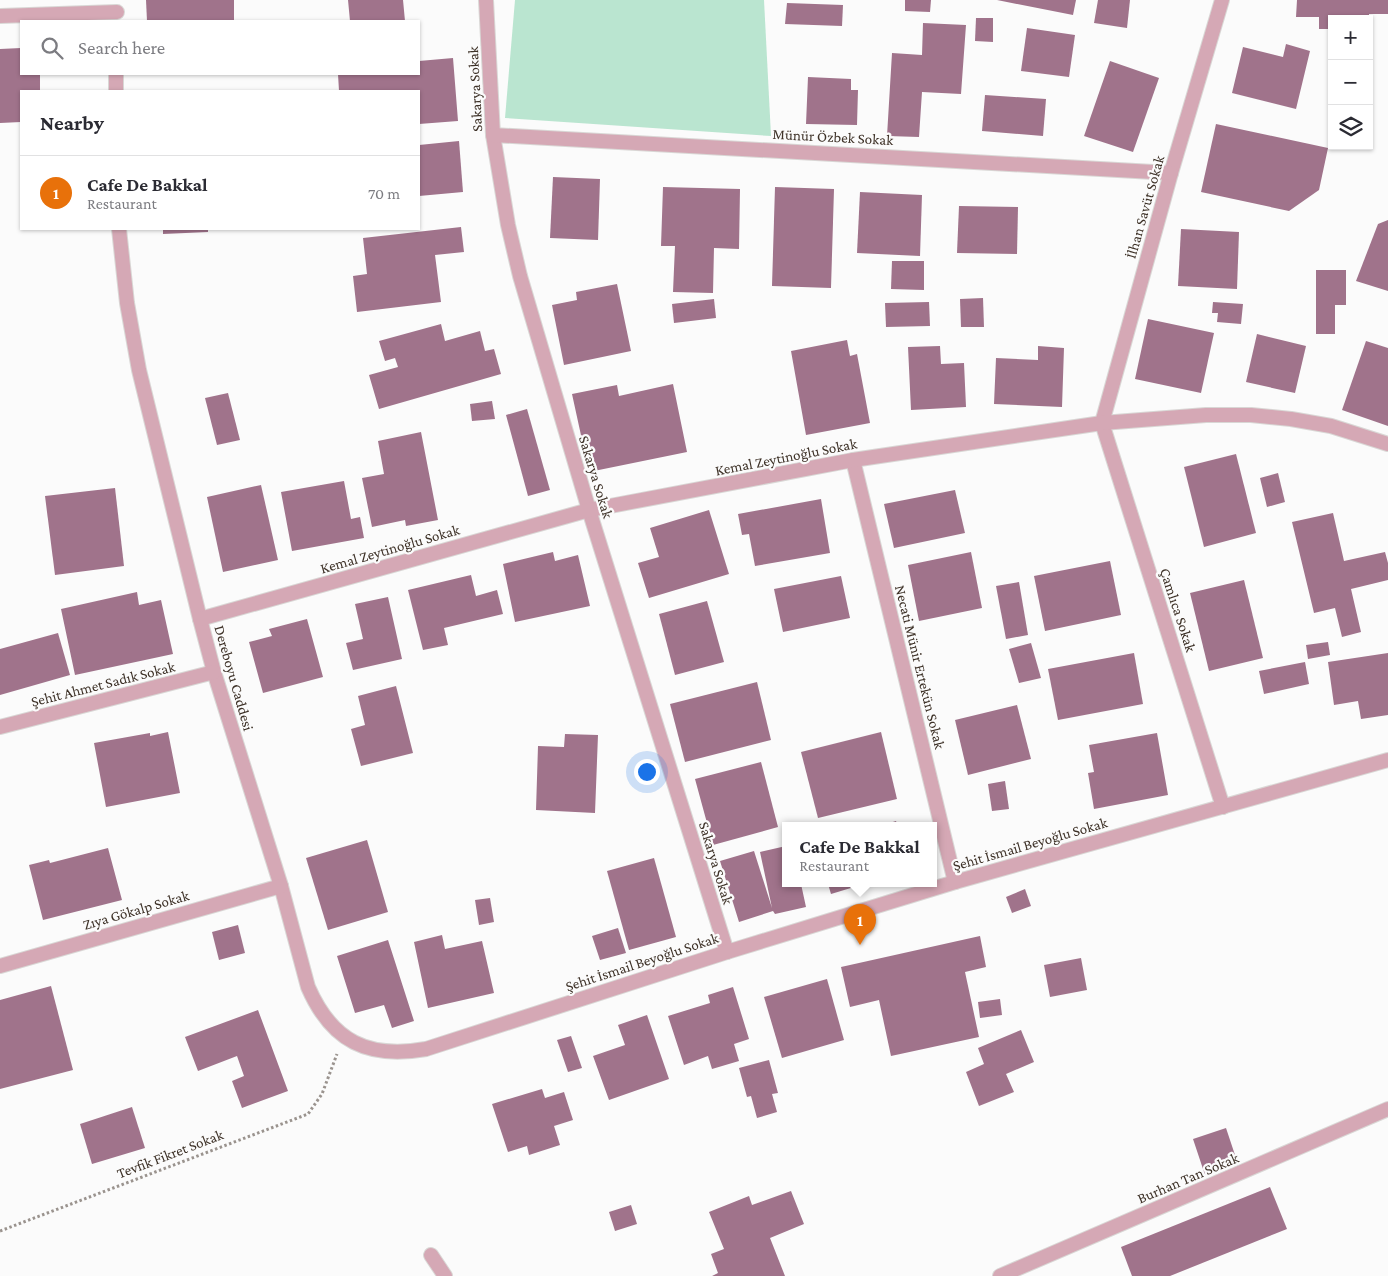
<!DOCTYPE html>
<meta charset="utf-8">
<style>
:root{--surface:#fff;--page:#f7f7f7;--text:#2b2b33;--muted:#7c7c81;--line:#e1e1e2;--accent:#db2777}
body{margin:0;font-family:"Crimson Pro",serif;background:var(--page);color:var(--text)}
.controls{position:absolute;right:15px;top:15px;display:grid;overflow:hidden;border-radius:0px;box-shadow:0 1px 4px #0004}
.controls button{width:45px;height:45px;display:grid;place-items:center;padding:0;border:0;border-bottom:1px solid var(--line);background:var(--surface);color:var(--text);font:25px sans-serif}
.you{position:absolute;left:646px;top:771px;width:18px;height:18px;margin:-12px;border:4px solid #fff;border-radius:50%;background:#1a73e8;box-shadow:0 0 0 8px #1a73e833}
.badge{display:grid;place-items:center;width:32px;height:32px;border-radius:50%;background:var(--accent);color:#fff;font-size:16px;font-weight:700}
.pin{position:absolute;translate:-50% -41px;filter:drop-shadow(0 1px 2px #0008)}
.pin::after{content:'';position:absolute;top:26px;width:18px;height:15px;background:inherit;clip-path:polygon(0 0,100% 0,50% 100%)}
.popup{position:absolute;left:782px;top:822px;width:155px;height:65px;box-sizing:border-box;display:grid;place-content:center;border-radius:0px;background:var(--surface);filter:drop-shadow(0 1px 4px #0005);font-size:16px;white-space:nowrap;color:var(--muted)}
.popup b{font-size:19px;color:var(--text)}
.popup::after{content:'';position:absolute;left:50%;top:100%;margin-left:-10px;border:10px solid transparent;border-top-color:var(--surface)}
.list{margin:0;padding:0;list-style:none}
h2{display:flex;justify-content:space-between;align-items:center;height:65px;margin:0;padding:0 20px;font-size:21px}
h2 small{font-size:16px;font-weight:400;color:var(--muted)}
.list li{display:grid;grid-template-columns:32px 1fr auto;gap:15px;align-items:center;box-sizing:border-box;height:75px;padding:0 20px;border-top:1px solid var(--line)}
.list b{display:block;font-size:19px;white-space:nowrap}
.list p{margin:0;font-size:16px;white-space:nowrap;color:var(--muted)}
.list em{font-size:16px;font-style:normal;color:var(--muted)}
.icon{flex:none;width:28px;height:28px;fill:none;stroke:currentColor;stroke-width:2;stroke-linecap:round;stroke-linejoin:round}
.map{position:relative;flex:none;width:1388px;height:1276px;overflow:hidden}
.search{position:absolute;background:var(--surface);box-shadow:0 1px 4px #0004;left:20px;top:20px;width:400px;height:55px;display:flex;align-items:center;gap:12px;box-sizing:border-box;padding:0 18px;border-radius:0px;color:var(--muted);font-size:19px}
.panel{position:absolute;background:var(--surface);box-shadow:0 1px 4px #0004;left:20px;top:90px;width:400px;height:140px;border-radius:0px}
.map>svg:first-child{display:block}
</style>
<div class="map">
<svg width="1388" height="1276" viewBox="0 0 1388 1276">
<rect width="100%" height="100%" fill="#fbfbfb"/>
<polygon fill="#bae5d0" points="515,0 764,0 771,136 505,118"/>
<g fill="#a0738b">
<polygon points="146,0 234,0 234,21 147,21"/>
<polygon points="348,0 403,0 405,21 350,21"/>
<polygon points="905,0 931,0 930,12 905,11"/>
<polygon points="997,0 1076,0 1073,15"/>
<polygon points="1098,0 1130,0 1127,28 1094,23"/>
<polygon points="1297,0 1388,0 1388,14 1369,14 1369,19 1332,19 1332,29 1319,29 1319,17 1296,17"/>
<polygon points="787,3 843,5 842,26 785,24"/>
<polygon points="976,18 993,18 993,42 975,41"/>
<polygon points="923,23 966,25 961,94 922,92 919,137 887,136 892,53 922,55"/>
<polygon points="1027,28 1075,35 1069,77 1021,71"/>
<polygon points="1286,44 1310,51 1296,109 1232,93 1243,47 1283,57"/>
<polygon points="21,48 21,74 40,74 40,91 21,91 21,122 0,123 0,49"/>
<polygon points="453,58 458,121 419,124 419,91 339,91 338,74 419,74 419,61"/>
<polygon points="1110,61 1159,78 1133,152 1084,136"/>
<polygon points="808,77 851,79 851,90 858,90 857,125 806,124"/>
<polygon points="985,95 1046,99 1043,136 982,131"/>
<polygon points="1216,124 1328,148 1319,190 1289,211 1201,192"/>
<polygon points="459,141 463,192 419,196 419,145"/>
<polygon points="553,177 600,179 598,240 550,238"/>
<polygon points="663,187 740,189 739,249 714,248 713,293 673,292 675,246 661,246"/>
<polygon points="775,187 834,189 831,288 772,286"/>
<polygon points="860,192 922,195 920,256 857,253"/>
<polygon points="959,206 1018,207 1017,254 957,253"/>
<polygon points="1388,220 1388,291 1356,281 1378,224"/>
<polygon points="461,227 464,252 435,255 441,302 357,312 353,276 367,274 363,238"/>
<polygon points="163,229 208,229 208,232 163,234"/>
<polygon points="1181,229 1239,232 1237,289 1178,286"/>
<polygon points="892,261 924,261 924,290 891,289"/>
<polygon points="1316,270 1346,270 1346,305 1335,305 1335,334 1316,334"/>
<polygon points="617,284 631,351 564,365 552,305 577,300 576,292"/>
<polygon points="983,298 984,327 961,327 960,299"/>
<polygon points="714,299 716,318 674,323 672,304"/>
<polygon points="929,302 930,326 886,327 885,303"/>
<polygon points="1213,302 1243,304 1241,324 1217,322 1218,313 1212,313"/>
<polygon points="1148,319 1214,333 1201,393 1135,379"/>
<polygon points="441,324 445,341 480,331 485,351 494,349 501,374 379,409 369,375 398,367 395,358 385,361 379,341"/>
<polygon points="1257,334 1306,346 1295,393 1246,382"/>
<polygon points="847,340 850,356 857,354 870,423 806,435 791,351"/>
<polygon points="1366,341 1388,348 1388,426 1342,410"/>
<polygon points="940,346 941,364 964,363 966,407 911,410 908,347"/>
<polygon points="1038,346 1064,348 1062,407 994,404 996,358 1038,360"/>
<polygon points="673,384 687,452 589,472 572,394 617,385 619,396"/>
<polygon points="228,393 240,440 217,445 205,398"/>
<polygon points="492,401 495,419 472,421 470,404"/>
<polygon points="527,409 550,490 528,496 506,415"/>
<polygon points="421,432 438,520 406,526 405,520 372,527 362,478 384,474 378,441"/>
<polygon points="1236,454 1256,533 1204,547 1184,467"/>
<polygon points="1278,473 1285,502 1267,507 1260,478"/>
<polygon points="344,481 351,519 360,517 364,538 292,551 281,492"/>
<polygon points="261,485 278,560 223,572 207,497"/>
<polygon points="115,488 124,566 55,575 45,496"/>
<polygon points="955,490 965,533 894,548 884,504"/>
<polygon points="821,499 830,553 755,566 749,534 742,535 738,514"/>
<polygon points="709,510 729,574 649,598 638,563 659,557 650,528"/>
<polygon points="1333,513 1344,561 1385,552 1388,563 1388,580 1351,589 1361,632 1342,637 1335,608 1314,613 1292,522"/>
<polygon points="553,552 555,561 578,555 590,606 515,622 503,564"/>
<polygon points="971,552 982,608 919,621 908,565"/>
<polygon points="1110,561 1121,615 1045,631 1034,576"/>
<polygon points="471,575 476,596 497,590 503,614 444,628 448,645 423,650 408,590"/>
<polygon points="841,576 850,618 783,632 774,589"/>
<polygon points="1244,580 1263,658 1209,671 1190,593"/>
<polygon points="1019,582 1028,635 1006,639 996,586"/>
<polygon points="137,592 139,605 161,600 173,654 75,675 61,609"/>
<polygon points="388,597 402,659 353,670 346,643 363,639 355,604"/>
<polygon points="707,601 724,662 675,675 659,614"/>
<polygon points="307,619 323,677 263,693 249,642 272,636 269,629"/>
<polygon points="58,633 70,675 0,695 0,649"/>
<polygon points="1328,642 1330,655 1308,659 1306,645"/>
<polygon points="1031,643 1041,678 1019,683 1009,649"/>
<polygon points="1134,653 1143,704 1058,720 1048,669"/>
<polygon points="1388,653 1388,715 1361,719 1358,701 1334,705 1328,662"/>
<polygon points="1305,662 1309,684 1264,694 1259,671"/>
<polygon points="757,682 771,740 685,762 670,704"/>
<polygon points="396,686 413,753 361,766 351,729 365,725 358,696"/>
<polygon points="1017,705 1031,759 968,775 955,720"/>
<polygon points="168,732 180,793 106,807 94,743 150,733 150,736"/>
<polygon points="881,732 897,799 818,818 801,752"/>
<polygon points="1157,733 1168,795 1094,809 1088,773 1094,772 1089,745"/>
<polygon points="565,734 598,735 595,813 536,810 538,746 564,747"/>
<polygon points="761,762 778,827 713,845 695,779"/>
<polygon points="1005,781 1009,809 992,811 988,784"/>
<polygon points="896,821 898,826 880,826"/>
<polygon points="367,840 388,912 328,930 306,858"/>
<polygon points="786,846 786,884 801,884 806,907 775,914 773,911 739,922 720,861 754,851 772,908 760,852"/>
<polygon points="108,848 122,900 43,920 29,865 49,860 50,863"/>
<polygon points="654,858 676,937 629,950 607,871"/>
<polygon points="828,884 864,884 831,894"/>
<polygon points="1025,889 1031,906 1012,913 1006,897"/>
<polygon points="490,898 494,922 479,925 475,900"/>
<polygon points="238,925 245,953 219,960 212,932"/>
<polygon points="618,928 626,953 600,960 592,936"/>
<polygon points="442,935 445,949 482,941 494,993 428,1008 414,942"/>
<polygon points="980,936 986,967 965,972 979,1037 891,1056 879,1000 850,1007 841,967"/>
<polygon points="388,940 414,1021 392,1028 384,1005 355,1013 337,956"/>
<polygon points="1081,958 1087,990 1050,997 1044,965"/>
<polygon points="827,979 844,1040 782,1058 764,997"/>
<polygon points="51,986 73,1070 0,1089 0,1000"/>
<polygon points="733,987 749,1039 734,1044 739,1061 712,1069 708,1056 684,1065 668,1016 710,1003 708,995"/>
<polygon points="1000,999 1002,1015 980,1018 978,1002"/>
<polygon points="258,1010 288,1091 242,1108 232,1081 244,1076 237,1056 198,1071 185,1037"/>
<polygon points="647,1015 669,1079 609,1100 593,1056 625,1045 618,1025"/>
<polygon points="1021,1030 1034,1062 1006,1074 1014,1092 979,1106 966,1072 984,1064 978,1048"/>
<polygon points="571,1036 582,1068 568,1072 557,1040"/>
<polygon points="769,1060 778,1093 772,1094 777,1112 757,1118 751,1096 747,1097 739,1068"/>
<polygon points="542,1089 545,1098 564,1092 573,1120 554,1126 560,1145 529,1155 527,1146 508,1152 492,1104"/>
<polygon points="132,1107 145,1148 92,1164 80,1124"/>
<polygon points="1226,1128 1238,1164 1205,1175 1193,1139"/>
<polygon points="1270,1187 1287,1229 1170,1276 1132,1276 1121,1247"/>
<polygon points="791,1191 804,1224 770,1238 785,1276 712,1276 718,1273 711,1254 724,1249 709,1212 749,1196 752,1205"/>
<polygon points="631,1205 637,1224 615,1231 609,1212"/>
</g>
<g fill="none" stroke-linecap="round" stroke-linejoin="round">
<defs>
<g id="minor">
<polyline points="486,0 493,135 508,225 520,276 589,510 727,952"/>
<polyline points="1222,0 1171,173 1102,423 1223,807"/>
<polyline points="0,16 117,12"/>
<polyline points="116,91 116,74"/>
<polyline points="493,135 1171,173"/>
<path d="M 119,229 L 127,303 L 139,370 L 200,619 L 214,672 L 281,886 L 308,987 C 332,1042 368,1059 426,1049 L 727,952 L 955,882 L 1388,760"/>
<polyline points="853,460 955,882"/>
<polyline points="200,619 589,510 853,460 1102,423 1206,415 1251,415 1291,419 1331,426 1388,444"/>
<polyline points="0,727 214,672"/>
<polyline points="0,966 281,886"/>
<polyline points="431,1255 445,1276"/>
<polyline points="1000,1276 1388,1109"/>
</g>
</defs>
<use href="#minor" stroke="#d9d7d5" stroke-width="16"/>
<polyline stroke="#9a938e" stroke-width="3" stroke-dasharray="2.5 2.5" stroke-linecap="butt" points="0,1231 308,1114 322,1094 337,1054"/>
<use href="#minor" stroke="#d5a8b5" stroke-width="14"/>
</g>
<g text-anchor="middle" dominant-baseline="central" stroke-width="4.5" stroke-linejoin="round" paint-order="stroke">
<g font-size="15" fill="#3e3228" stroke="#fbfbfb">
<text transform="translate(475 89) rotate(-93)">Sakarya Sokak</text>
<text transform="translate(833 137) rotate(3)">Münür Özbek Sokak</text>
<text transform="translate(1145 207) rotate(-74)">İlhan Savüt Sokak</text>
<text transform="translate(786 457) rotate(-11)">Kemal Zeytinoğlu Sokak</text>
<text transform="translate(596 477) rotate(73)">Sakarya Sokak</text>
<text transform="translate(390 549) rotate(-16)">Kemal Zeytinoğlu Sokak</text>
<text transform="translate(1178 610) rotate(72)">Çamlıca Sokak</text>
<text transform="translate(920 667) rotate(76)">Necati Münir Ertekün Sokak</text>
<text transform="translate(234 678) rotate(74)">Dereboyu Caddesi</text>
<text transform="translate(103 684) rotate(-14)">Şehit Ahmet Sadık Sokak</text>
<text transform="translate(1030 844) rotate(-16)">Şehit İsmail Beyoğlu Sokak</text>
<text transform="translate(716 863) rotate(73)">Sakarya Sokak</text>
<text transform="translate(136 910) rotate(-16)">Zıya Gökalp Sokak</text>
<text transform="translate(642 962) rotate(-18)">Şehit İsmail Beyoğlu Sokak</text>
<text transform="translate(170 1154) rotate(-21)">Tevfik Fikret Sokak</text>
<text transform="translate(1188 1178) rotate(-23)">Burhan Tan Sokak</text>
</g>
</g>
</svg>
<div class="controls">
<button>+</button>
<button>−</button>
<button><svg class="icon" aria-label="layers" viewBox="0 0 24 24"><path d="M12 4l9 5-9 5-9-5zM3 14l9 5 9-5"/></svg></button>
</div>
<div class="you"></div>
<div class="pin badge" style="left:860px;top:945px;background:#e8710a">1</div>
<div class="popup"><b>Cafe De Bakkal</b>Restaurant</div>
<div class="search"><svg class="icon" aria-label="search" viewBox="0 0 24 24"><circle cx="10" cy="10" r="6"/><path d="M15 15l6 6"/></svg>Search here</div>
<section class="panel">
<h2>Nearby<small></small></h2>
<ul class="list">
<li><span class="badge" style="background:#e8710a">1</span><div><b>Cafe De Bakkal</b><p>Restaurant</p></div><em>70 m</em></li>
</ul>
</section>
</div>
